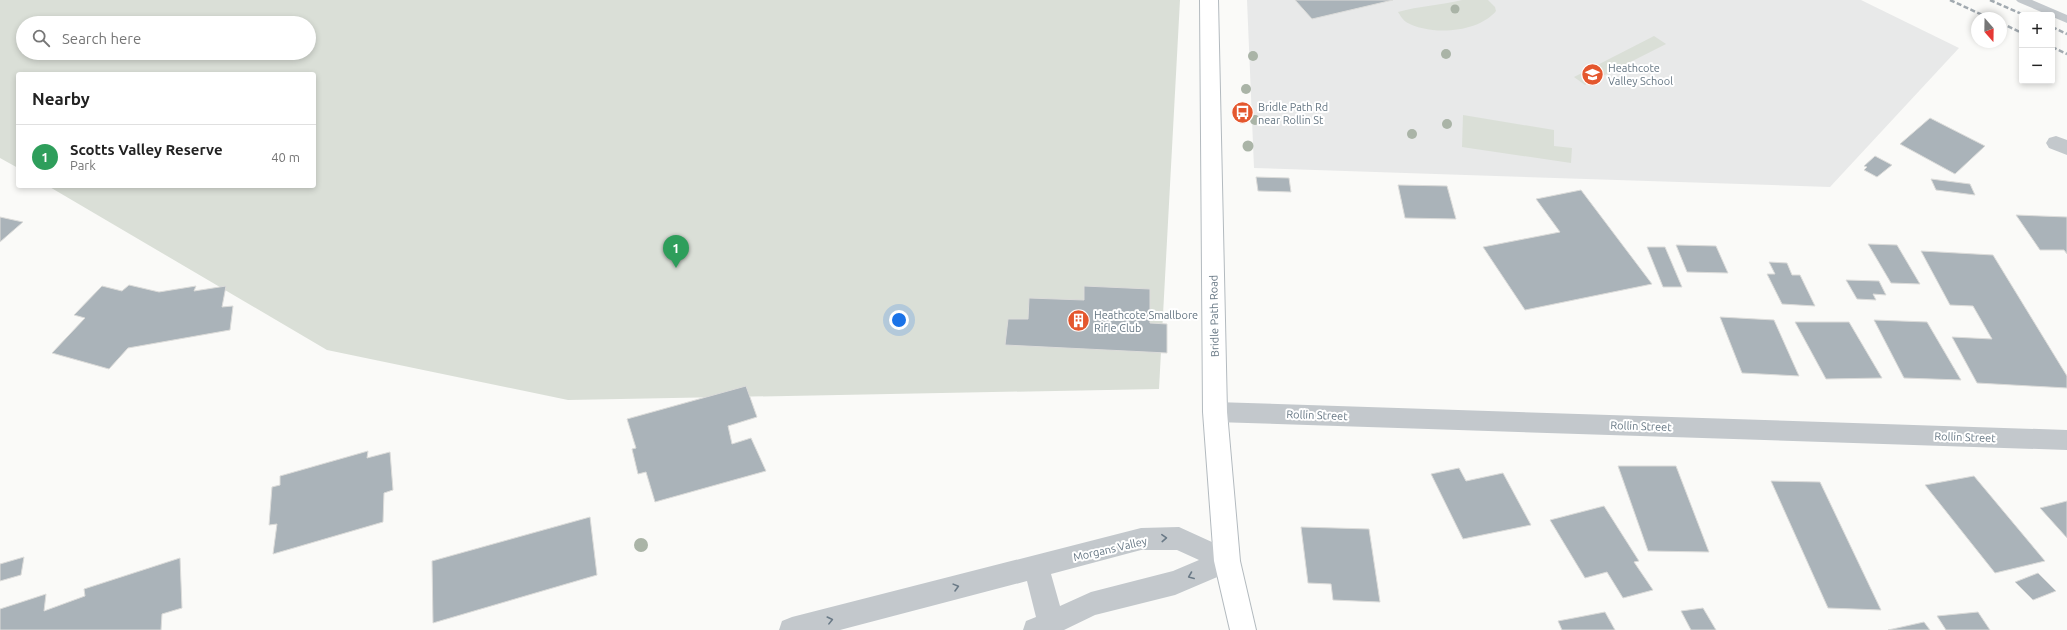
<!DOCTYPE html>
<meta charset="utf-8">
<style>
:root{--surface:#fff;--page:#f6f6f6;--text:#222;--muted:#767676;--line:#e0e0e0;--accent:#e4572e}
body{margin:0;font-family:Ubuntu,sans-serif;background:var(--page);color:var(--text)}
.controls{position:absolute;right:12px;top:12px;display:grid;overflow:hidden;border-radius:4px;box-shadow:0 2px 6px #0003}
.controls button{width:36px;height:36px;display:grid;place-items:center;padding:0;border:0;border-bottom:1px solid var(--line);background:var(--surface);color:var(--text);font:20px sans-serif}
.compass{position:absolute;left:1971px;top:12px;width:36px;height:36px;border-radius:50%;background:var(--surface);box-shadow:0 2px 6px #0003;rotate:160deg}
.you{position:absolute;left:899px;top:320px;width:14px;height:14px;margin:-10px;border:3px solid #fff;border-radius:50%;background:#1a73e8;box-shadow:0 0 0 6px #1a73e833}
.badge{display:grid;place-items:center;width:26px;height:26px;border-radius:50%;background:var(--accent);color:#fff;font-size:13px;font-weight:700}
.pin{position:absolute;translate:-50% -33px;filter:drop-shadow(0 1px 2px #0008)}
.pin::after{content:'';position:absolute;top:21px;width:14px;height:12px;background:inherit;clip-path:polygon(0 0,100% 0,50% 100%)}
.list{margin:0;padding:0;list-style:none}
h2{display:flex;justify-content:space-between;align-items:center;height:52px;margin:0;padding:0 16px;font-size:17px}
h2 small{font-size:13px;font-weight:400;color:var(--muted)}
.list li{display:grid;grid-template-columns:26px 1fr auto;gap:12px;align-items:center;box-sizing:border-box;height:64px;padding:0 16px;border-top:1px solid var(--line)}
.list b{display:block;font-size:15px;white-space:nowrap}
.list p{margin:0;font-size:13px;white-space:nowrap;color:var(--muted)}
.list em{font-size:13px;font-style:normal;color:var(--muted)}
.icon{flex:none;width:22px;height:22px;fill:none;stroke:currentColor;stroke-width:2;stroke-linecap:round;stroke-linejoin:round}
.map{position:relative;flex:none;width:2067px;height:630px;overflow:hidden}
.search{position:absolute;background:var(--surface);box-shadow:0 2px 6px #0003;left:16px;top:16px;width:300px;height:44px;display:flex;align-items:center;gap:10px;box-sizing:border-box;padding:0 14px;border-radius:22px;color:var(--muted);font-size:15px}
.panel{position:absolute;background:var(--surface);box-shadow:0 2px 6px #0003;left:16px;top:72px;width:300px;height:116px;border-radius:4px}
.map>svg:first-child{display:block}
</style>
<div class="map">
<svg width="2067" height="630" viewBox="0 0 2067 630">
<rect width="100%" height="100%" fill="#fafaf8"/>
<polygon fill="#e8e9e9" points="1247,0 1861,0 1959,48 1830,187 1254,168"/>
<g fill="#dadfd7" fill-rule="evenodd">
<path d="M 0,0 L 1180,0 L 1159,389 L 568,400 L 327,350 L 48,186 L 314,186 L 314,74 L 18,74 L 18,168 L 0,158 ZM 23,23 L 309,23 L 309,53 L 23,53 Z"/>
<path d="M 1462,0 L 1488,0 L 1495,7 L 1496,11 C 1478,33 1430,36 1406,22 C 1403,20 1400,15 1398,12 C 1419,6 1441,5 1462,0 Z"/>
<polygon points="1654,36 1666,44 1585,85 1574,77"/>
<polygon points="1463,115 1554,130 1554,146 1572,148 1571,163 1462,147"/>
</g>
<g fill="#aab3b9" stroke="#dcdcda">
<polygon points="1295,0 1393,0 1312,19"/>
<polygon points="1930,118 1985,146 1955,174 1900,144"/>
<polygon points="1875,156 1892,165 1877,177 1864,170 1867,167 1864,166"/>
<polygon points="1256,177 1289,178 1291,192 1258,191"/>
<polygon points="1931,179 1970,184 1975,195 1936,190"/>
<polygon points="1398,185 1447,186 1456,219 1405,218"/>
<polygon points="1581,190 1652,284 1525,310 1483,247 1560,232 1536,199"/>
<polygon points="2016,215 2067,217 2067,254 2064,250 2040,250"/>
<polygon points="0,217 23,222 0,242"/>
<polygon points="1868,244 1897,245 1920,284 1891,283"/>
<polygon points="1676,245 1716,246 1728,273 1687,272"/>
<polygon points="1647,247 1665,247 1682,287 1663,287"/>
<polygon points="1921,251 1993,255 2067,376 2067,388 1977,383 1952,337 1992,339 1973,306 1950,305"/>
<polygon points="1769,262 1787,263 1792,275 1800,275 1815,306 1782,304 1767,274 1775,274"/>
<polygon points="1846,280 1879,281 1886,295 1873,294 1876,300 1857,299"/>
<polygon points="129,285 159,292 196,286 194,291 226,286 222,307 233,306 230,330 128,348 109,369 52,353 85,318 74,315 102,286 122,291"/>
<polygon points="1084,286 1150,289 1150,323 1167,324 1167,353 1005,345 1008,319 1028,319 1029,298 1084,300"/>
<polygon points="1720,317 1774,320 1799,376 1742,373"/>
<polygon points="1874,320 1927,322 1961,380 1904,378"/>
<polygon points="1795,322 1849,322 1882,378 1826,379"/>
<polygon points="746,386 757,417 728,426 732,444 751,438 766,471 655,502 646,472 638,474 632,449 636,448 627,419"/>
<polygon points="368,451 367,458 390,452 393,490 384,493 383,522 273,554 277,524 269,525 272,487 280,485 280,476"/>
<polygon points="1618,466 1676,466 1709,552 1648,551"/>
<polygon points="1459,468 1466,481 1503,473 1531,525 1463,539 1431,474"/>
<polygon points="1974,476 2045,561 1995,573 1925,485"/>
<polygon points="1771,481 1820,482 1881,610 1828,608"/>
<polygon points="2067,501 2067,538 2040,508"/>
<polygon points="1604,506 1639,561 1634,562 1653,590 1623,598 1607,572 1585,578 1550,520"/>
<polygon points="590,517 597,575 433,623 432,561"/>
<polygon points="1301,527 1369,529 1380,602 1333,600 1331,584 1308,583"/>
<polygon points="24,557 21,575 0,581 0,564"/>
<polygon points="180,558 182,608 162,614 161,630 0,630 0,609 46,594 44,611 85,596 84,589"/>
<polygon points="2038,573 2056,591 2033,600 2015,582"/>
<polygon points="1703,608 1716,630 1691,630 1681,611"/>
<polygon points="1605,612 1615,630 1562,630 1558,621"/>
<polygon points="1978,612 1990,630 1946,630 1937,616"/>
<polygon points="1924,622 1930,630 1888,630"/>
</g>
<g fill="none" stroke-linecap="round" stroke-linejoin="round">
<defs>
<polygon id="secondary" points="1200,0 1218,0 1227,412 1240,561 1256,630 1230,630 1214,561 1203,412"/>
</defs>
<use href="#secondary" stroke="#b3babf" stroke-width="2"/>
<polygon fill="#c3c8cc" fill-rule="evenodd" points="2016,0 2032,0 2067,15 2067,23 2018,2"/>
<g fill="#c3c8cc" fill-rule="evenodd">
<polygon points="2056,136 2067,140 2067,155 2049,148 2046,143 2049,138"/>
<polygon points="1215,402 2067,430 2067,450 1215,422 1207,419 1203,412 1207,405"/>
<path d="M 1179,527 L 1236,553 L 1240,561 L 1236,569 L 1175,595 L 1095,615 L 1064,630 L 1023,630 L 1026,621 L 1036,617 L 1027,581 L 840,630 L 779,630 L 782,621 L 792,617 L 1141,528 ZM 1141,550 L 1177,550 L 1199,560 L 1173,571 L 1091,592 L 1060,606 L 1051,574 Z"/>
</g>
<use href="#secondary" fill="#fff" fill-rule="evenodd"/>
<g stroke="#a2aab0" stroke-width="2.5" stroke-dasharray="5 2.5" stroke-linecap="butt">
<polyline points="1950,0 1989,18"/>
<polyline points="1990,0 2024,15"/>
<polyline points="2001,23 2022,33"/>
<polyline points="2052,27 2067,34"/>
<polyline points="2052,47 2067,54"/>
</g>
</g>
<g fill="#aab4a7">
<circle cx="1455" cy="9" r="4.5"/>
<circle cx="1446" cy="54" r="5"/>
<circle cx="1253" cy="56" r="5"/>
<circle cx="1246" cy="89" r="5"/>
<circle cx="1255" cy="120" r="5"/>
<circle cx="1447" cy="124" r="5"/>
<circle cx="1412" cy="134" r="5"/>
<circle cx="1248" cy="146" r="5.5"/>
<circle cx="641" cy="545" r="7"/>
</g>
<defs><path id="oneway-chevron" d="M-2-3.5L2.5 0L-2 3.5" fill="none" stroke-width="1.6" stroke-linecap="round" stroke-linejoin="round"/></defs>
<g stroke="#6a7a87">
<use href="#oneway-chevron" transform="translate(1164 538) rotate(-3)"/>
<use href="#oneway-chevron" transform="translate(1191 576) rotate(158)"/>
<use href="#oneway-chevron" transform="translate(956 587) rotate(-15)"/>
<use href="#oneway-chevron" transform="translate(830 620) rotate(-14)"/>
</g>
<defs>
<symbol id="school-disc" viewBox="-11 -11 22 22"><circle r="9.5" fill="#e4572e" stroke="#fff"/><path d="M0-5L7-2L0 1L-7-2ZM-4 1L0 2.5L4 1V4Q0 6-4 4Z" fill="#fff"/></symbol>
<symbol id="bus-disc" viewBox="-11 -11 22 22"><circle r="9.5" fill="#e4572e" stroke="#fff"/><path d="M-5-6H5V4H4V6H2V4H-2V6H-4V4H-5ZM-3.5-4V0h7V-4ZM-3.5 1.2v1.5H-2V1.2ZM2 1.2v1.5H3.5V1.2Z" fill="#fff"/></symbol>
<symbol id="building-disc" viewBox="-11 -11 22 22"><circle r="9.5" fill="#e4572e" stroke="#fff"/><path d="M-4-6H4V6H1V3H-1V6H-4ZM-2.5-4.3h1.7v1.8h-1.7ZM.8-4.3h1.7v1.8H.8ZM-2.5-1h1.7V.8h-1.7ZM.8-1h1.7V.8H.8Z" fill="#fff"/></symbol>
</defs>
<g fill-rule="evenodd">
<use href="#school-disc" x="1580" y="62" width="25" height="25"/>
<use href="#bus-disc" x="1230" y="100" width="25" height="25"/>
<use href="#building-disc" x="1066" y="308" width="25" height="25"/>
</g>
<g text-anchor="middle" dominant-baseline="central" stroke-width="4" stroke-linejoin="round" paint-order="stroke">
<g font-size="11" fill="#657683" stroke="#fff" text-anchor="start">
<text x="1608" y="68">Heathcote<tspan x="1608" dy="13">Valley School</tspan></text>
<text x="1258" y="107">Bridle Path Rd<tspan x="1258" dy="13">near Rollin St</tspan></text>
<text x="1094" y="315">Heathcote Smallbore<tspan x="1094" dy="13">Rifle Club</tspan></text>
</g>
<g font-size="11" fill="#657683" stroke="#fff">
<text transform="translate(1214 316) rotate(-91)">Bridle Path Road</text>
<text transform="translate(1317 415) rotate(2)">Rollin Street</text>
<text transform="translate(1641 426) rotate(2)">Rollin Street</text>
<text transform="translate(1965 437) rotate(2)">Rollin Street</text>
<text transform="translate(1110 549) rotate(-13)">Morgans Valley</text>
</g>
</g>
</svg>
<div class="controls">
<button>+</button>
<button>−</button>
</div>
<svg class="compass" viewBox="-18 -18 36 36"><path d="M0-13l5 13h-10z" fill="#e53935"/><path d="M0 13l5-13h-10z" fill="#767676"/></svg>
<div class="you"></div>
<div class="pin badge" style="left:676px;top:268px;background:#2e9e5b">1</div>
<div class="search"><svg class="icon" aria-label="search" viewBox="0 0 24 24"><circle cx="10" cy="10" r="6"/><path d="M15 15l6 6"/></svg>Search here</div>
<section class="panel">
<h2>Nearby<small></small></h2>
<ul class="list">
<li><span class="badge" style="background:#2e9e5b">1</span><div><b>Scotts Valley Reserve</b><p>Park</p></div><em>40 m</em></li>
</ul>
</section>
</div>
